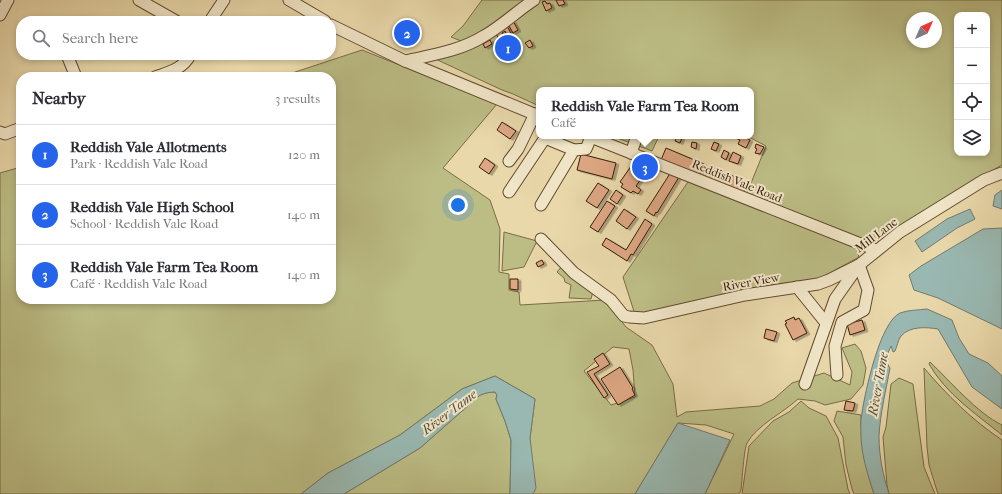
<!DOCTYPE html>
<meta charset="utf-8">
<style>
:root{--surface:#fff;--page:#f2f2f3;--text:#2b2b33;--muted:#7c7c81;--line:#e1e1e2;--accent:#2563eb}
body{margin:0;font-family:"IM FELL French Canon",serif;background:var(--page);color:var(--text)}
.controls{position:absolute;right:12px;top:12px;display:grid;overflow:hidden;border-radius:8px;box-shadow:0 2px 6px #0003}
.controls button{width:36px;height:36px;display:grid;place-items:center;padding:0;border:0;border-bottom:1px solid var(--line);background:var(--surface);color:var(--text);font:20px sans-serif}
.compass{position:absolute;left:906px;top:12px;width:36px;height:36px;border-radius:50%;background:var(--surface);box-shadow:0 2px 6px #0003;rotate:45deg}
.you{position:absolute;left:458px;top:205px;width:14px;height:14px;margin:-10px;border:3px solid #fff;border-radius:50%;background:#1a73e8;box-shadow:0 0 0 6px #1a73e833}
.badge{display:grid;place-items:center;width:26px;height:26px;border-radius:50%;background:var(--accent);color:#fff;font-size:13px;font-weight:700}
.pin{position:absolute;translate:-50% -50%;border:2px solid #fff;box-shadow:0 1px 4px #0006}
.popup{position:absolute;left:536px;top:87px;width:218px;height:52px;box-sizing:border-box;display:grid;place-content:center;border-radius:8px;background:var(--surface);filter:drop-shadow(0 1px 3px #0005);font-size:13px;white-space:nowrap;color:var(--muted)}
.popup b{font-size:15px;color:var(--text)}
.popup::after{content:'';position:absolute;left:50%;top:100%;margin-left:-8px;border:8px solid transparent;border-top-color:var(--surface)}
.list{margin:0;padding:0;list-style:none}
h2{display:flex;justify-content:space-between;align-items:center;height:52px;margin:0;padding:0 16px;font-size:17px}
h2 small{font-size:13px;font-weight:400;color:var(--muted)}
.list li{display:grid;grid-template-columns:26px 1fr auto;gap:12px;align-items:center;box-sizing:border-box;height:60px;padding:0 16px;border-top:1px solid var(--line)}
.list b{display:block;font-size:15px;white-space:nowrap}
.list p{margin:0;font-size:13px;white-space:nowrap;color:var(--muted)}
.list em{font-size:13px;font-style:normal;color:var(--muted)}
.icon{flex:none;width:22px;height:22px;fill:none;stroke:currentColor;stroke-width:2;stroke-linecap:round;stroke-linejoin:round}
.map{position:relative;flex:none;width:1002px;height:494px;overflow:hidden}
.search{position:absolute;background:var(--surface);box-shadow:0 2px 6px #0003;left:16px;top:16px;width:320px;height:44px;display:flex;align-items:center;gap:10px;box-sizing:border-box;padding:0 14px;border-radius:16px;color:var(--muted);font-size:15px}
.panel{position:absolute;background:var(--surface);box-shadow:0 2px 6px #0003;left:16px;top:72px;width:320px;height:232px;border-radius:16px}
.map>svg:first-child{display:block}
</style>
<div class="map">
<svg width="1002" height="494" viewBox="0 0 1002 494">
<defs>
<filter id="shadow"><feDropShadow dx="3" dy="1.5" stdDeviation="0" flood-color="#0004"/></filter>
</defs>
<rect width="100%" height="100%" fill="#e9d8aa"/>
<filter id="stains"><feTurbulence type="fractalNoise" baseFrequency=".005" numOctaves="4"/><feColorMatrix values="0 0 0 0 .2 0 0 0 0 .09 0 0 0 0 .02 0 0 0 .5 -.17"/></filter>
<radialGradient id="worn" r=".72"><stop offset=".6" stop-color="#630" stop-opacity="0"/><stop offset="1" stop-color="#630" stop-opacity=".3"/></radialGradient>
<g fill="#bcbd85" stroke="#7a6c46" fill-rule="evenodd">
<path d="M 482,0 L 1002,0 L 1002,165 L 972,182 L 879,245 L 747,193 L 766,146 L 747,136 L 751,136 L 751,90 L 539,90 L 539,106 L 513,94 L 502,90 L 429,56 L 461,41 L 451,37 L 463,26 ZM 957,15 L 987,15 L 987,153 L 957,153 ZM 912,18 L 936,18 L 936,42 L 912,42 Z"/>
<path d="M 362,50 L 497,104 L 443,168 L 490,200 L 500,229 L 499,272 L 509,274 L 509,290 L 519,292 L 520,305 L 605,300 L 626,327 L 652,345 L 673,384 L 677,417 L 686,412 L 760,406 L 774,399 L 792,383 L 824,373 L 850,385 L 852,372 L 842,348 L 855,344 L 861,351 L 866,368 L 863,385 L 851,399 L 825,405 L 815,401 L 798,399 C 783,413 757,425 747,443 C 744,449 742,481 741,490 L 739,494 L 705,494 L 734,434 L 706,425 L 678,423 L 635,494 L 532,494 L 530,438 L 535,399 L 495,376 L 462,389 L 400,435 L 328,473 L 301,494 L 0,494 L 0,173 L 21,167 L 21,299 L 331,299 L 331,77 L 280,77 ZM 613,347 L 629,349 L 633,370 L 635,397 L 611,405 L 584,371 Z"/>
<polygon points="612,136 659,136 652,151"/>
<polygon points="690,179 856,248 859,257 813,282 638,324 623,277"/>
<polygon points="504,232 537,241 524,267 502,271"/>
<polygon points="562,266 593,291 591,299 569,298 571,285 565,282 564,278 557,272"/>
<path d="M 930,362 C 950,381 977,413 1002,425 L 1002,435 C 976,414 946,394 929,364 Z"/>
<path d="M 924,368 C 947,395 972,420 1002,440 L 1002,494 L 938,494 L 929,465 L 927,447 Z"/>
<polygon points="899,378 913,384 924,467 935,494 889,494 887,485 883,437 886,427 891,384"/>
<path d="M 495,392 L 497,395 L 496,399 L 505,421 L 511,440 L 510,494 L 344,494 L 420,448 L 470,404 C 476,396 484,392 495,392 Z"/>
<polygon points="801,401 809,408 826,416 838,438 848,489 850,494 742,494 749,446 773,421 789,412"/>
<path d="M 837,411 L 861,415 C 861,445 865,465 874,494 L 854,494 L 852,489 L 846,465 L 843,437 L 834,421 Z"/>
</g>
<g fill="#99b8b1" stroke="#727a6d">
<polygon points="1002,190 1002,209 993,206 995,195"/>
<polygon points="970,209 975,219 957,228 922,252 915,241 947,219"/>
<polygon points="1002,228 1002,329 938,298 914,290 909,275 921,266 983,229"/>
<path d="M 927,309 L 952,320 L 959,338 L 969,354 L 988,363 L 1002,376 L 1002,409 L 972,387 L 938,329 C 926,327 910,326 901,336 C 898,340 897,347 895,351 L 893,352 L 891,346 L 887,355 L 888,358 L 887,363 L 890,368 C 886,390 880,414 879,436 C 879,456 883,475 889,494 L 874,494 C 868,476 862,457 861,438 C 861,430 860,421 862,413 C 865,392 880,322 900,313 C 908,310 919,310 927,309 Z"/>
<path d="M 495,376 L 535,399 L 530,438 L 536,488 L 533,494 L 510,494 L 511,440 L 505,421 L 496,399 L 497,395 L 495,392 C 484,392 476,396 470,404 L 420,448 L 344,494 L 301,494 L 328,473 L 400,435 L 462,389 Z"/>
<polygon points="678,423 730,440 705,494 635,494"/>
</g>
<g fill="#dda783" stroke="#381c07" filter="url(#shadow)">
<polygon points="556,0 563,0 565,4 559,6"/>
<polygon points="545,1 547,4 550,3 552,8 546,11 542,2"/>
<polygon points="513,21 518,30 513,33 508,24"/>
<polygon points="507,26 512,35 508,37 505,31 502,33 504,37 500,40 495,33"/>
<polygon points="490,40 492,44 485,48 483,44"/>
<polygon points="530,40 533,46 529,48 525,43"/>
<polygon points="502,122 516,131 510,139 497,130"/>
<polygon points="677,136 682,138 680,143 675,141"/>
<polygon points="732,136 742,136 750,140 746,148 738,144 740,140"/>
<polygon points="692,142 697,143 696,149 691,147"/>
<polygon points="714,142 719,144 716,151 711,149"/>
<polygon points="756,144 764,147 760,154 755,153 757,149 755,148"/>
<polygon points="666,148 704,164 699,176 661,160"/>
<polygon points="724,150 729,153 726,160 721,157"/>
<polygon points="733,152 741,156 738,164 729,161"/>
<polygon points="581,154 616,163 612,179 577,170"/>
<polygon points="485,158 495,165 489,174 479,167"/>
<polygon points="636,159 651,165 636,186 641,190 638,194 633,191 631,193 621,187 623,184 620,182"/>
<polygon points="709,166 747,182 743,194 704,178"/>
<polygon points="671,172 679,177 657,213 656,212 654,216 646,211"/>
<polygon points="598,183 609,190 597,208 586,201"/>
<polygon points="616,190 623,195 617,204 610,199"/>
<polygon points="607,201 615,206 598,232 590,227"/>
<polygon points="624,209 636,217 627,229 616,221"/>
<polygon points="645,219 652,224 633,255 631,254 627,261 602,245 606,238 626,250"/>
<polygon points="542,260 544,264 538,267 536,263"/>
<polygon points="510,279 518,279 518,290 510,289"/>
<polygon points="794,317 795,320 799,318 807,333 793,340 785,324 787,323 785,321"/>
<polygon points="862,320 865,330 850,335 847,324"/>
<polygon points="766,329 777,332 774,341 764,338"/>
<polygon points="603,353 610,364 594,374 608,395 604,398 587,372 599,366 594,359"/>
<polygon points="620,367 633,388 632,389 635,395 618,405 601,379"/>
<polygon points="846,401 855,403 853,411 844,410"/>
</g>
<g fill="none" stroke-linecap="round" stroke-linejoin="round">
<defs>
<g id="minor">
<polyline points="139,0 176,21"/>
<polyline points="289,0 325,21"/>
<polyline points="0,15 8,0"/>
<polyline points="210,21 224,0"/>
<polyline points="331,25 405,61 539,116"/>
<polyline points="67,55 76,77"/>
<path d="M 405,61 C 432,55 460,51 484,36 C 502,26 517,11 534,0"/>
<path d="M 155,77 C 169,72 183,69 190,55"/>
<polyline points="0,132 5,134 21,128"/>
<polyline points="588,136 876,250"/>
<polyline points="631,153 637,136"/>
<polyline points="509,161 518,149 535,114"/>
<polyline points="509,192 545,138 574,150"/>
<polyline points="541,205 574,150 586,149 591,137"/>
<polyline points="541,239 574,273 611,300 624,316 629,317 644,318 745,295 818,284 829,280 859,265 868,290 864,310 842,322 835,346 837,375"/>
<polyline points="797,287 826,323"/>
<polyline points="805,384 835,299 859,265 900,232 984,180 1002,173"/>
</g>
</defs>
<use href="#minor" stroke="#644b30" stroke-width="13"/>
<use href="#minor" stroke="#f1e6c8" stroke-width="11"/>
</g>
<g text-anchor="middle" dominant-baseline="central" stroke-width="4" stroke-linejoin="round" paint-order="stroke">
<g font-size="12" fill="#381c07" stroke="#f1e6c8">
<text transform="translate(737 181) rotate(22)">Reddish Vale Road</text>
<text transform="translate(876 235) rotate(-37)">Mill Lane</text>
<text transform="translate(751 282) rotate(-10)">River View</text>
</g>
<g font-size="13" font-style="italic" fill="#554b3a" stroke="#f1e6c8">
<text transform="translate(878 384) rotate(-80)">River Tame</text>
<text transform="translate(449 412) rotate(-37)">River Tame</text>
</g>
</g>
<rect width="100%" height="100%" filter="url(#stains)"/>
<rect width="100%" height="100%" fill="url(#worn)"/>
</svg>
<div class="controls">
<button>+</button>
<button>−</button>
<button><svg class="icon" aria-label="locate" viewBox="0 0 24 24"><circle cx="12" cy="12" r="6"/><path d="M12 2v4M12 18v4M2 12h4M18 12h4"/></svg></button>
<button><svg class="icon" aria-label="layers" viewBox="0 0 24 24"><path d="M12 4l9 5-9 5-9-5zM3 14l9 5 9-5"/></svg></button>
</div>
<svg class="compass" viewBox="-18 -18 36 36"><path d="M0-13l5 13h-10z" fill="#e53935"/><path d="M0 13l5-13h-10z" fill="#7c7c81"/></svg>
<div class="you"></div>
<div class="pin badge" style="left:508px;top:48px">1</div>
<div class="pin badge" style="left:407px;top:33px">2</div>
<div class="pin badge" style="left:645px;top:167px">3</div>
<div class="popup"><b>Reddish Vale Farm Tea Room</b>Café</div>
<div class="search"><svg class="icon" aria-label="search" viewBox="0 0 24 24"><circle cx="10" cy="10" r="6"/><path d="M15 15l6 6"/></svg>Search here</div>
<section class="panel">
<h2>Nearby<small>3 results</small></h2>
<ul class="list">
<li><span class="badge">1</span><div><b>Reddish Vale Allotments</b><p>Park · Reddish Vale Road</p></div><em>120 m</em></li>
<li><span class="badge">2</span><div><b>Reddish Vale High School</b><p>School · Reddish Vale Road</p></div><em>140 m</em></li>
<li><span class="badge">3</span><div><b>Reddish Vale Farm Tea Room</b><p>Café · Reddish Vale Road</p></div><em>140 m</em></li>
</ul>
</section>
</div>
